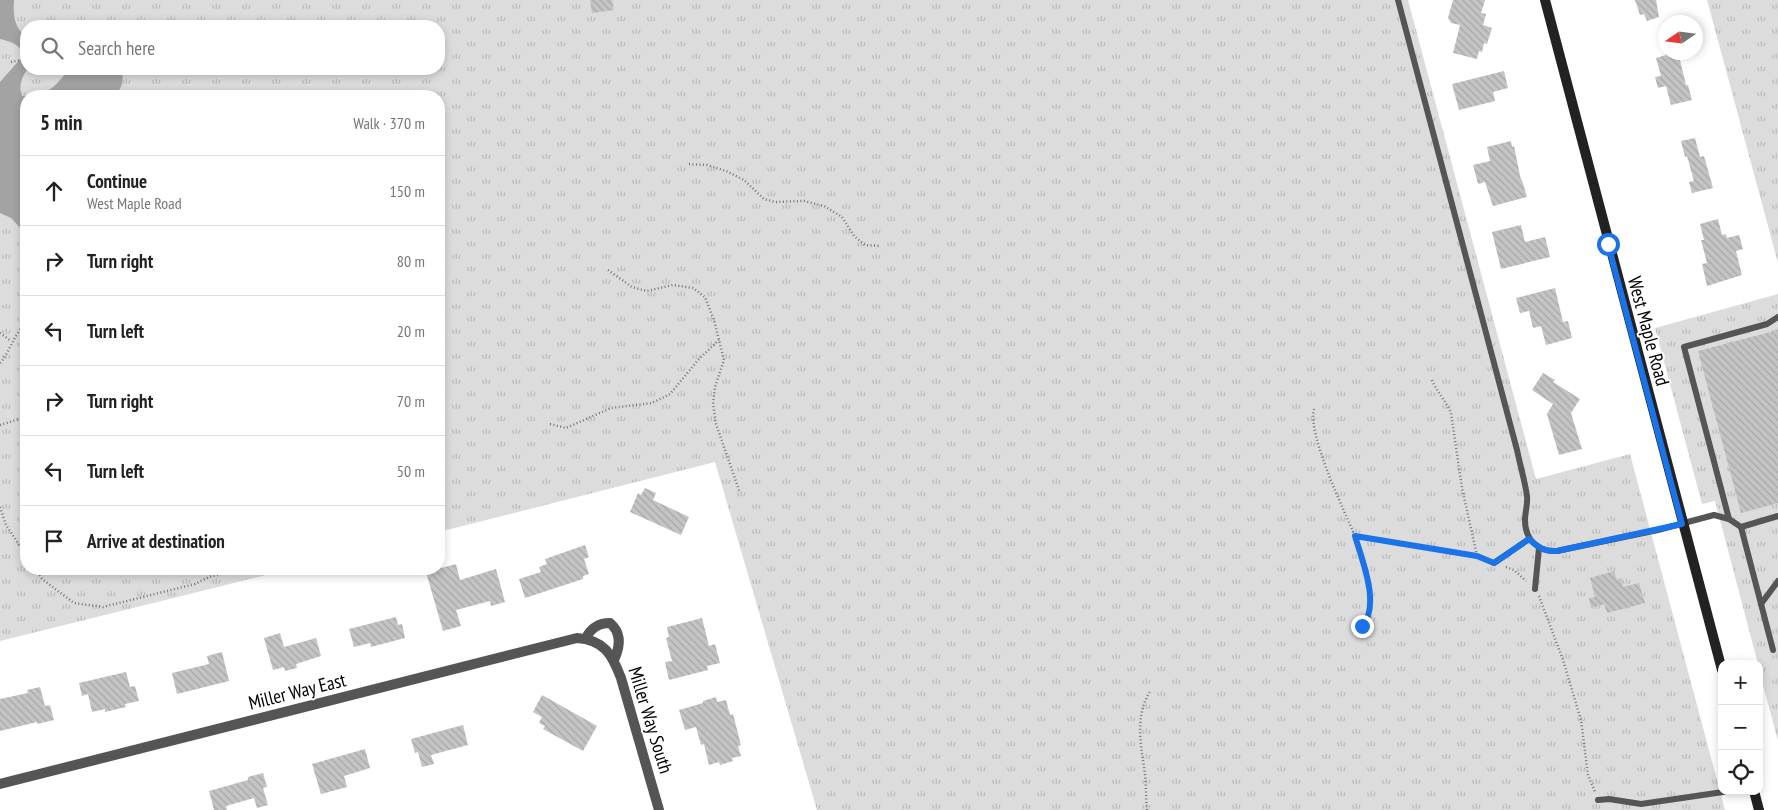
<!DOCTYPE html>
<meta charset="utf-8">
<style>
:root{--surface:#fff;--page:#f2f2f2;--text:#222;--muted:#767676;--line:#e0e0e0}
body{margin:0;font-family:"PT Sans Narrow",sans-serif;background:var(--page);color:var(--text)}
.controls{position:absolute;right:15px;bottom:15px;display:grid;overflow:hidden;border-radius:10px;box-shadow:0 2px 8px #0003}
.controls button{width:45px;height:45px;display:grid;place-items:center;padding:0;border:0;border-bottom:1px solid var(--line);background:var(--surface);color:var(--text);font:25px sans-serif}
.compass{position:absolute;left:1658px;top:15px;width:45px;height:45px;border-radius:50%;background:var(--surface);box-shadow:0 2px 8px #0003;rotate:257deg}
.stop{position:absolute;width:15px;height:15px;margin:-11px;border:4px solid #1a73e8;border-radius:50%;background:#fff}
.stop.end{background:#1a73e8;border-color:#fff;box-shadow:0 1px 5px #0008}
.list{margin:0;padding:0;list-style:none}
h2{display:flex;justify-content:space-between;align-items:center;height:65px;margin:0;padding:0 20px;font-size:21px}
h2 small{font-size:16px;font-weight:400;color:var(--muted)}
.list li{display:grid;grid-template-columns:32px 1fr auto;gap:15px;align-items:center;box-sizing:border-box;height:70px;padding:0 20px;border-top:1px solid var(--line)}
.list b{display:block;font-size:19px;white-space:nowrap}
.list p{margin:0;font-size:16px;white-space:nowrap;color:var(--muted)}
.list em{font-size:16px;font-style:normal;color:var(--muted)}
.icon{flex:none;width:28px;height:28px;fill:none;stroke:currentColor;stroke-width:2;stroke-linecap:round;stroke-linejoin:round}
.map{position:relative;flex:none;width:1778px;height:810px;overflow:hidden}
.search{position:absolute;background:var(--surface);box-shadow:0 2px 8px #0003;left:20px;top:20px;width:425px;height:55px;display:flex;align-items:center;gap:12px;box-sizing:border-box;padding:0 18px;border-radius:20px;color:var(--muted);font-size:19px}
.panel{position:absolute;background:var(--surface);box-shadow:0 2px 8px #0003;left:20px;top:90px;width:425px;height:485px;border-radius:20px}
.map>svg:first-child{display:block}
</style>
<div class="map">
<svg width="1778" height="810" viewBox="0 0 1778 810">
<defs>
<pattern id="grass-tufts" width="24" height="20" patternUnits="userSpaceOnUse" patternTransform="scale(1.25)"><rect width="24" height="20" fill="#dcdcdc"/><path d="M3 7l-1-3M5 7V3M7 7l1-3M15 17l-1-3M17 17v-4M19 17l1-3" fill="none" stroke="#bbb"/></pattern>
<pattern id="building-back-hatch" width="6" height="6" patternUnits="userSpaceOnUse" patternTransform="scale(1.25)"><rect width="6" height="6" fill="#c4c4c4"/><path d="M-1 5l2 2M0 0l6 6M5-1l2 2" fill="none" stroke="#a7a7a7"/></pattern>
</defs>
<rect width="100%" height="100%" fill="#fff"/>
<g fill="url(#grass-tufts)" fill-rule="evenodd">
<path d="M 0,0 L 1408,0 L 1536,479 L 1630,454 L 1725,810 L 817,810 L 715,462 L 439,532 L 439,96 L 26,96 L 26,569 L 290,569 L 0,641 ZM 26,26 L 439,26 L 439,69 L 26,69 Z"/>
<polygon points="1707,0 1778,0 1778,263"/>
<polygon points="1778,294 1778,741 1759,670 1759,664 1758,664 1715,501 1702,504 1655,328"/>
</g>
<g fill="#a3a3a3">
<path d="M 0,0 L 14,0 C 13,15 14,27 26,37 L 26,69 L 28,69 C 22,75 18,88 22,96 L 26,96 L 26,234 L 11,218 L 0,213 L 0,82 L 23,56 C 21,44 11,42 0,39 Z"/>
<path d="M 70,69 L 117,69 L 122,73 C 124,83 121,89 114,96 L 27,96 C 55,91 52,88 70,69 Z"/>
</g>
<g fill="url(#building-back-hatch)">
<polygon points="590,0 612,0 614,10 592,13"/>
<polygon points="1453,0 1485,0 1481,13 1486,14 1483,25 1492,28 1487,44 1484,43 1482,52 1479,51 1477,59 1453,53 1460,25 1451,23 1448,18"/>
<polygon points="1635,0 1656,0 1659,17 1647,21 1644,14 1640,15"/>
<polygon points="1665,52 1678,52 1686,85 1688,85 1692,100 1671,105 1666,86 1658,88 1655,77 1661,76 1656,58 1666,55"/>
<polygon points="1504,71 1508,88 1493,92 1495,101 1459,110 1452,84"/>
<polygon points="1695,138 1700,157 1704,156 1713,188 1692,193 1689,182 1694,181 1687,156 1685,157 1681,141"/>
<polygon points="1511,141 1512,147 1514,146 1521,180 1522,180 1527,197 1493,206 1485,182 1478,184 1473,165 1490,161 1487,147"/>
<polygon points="1718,219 1722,235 1726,234 1727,238 1739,235 1743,249 1736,251 1742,275 1707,286 1702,264 1707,263 1701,240 1704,240 1700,224"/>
<polygon points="1521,225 1525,242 1545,237 1550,257 1501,269 1492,232"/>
<polygon points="1555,288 1563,322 1568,321 1572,338 1546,345 1541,326 1533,328 1529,311 1520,313 1516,298"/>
<polygon points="1778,330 1778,503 1741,513 1698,351"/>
<polygon points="1543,373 1555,380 1553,382 1580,399 1571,413 1582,449 1559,455 1547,414 1553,404 1532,390"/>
<polygon points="645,488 656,493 653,500 689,517 681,535 630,512 638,493 641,495"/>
<polygon points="585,545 589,557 584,559 589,574 583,576 583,579 525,598 519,579 541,572 539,567 547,564 545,559"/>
<polygon points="456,564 460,580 496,569 505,602 491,606 490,601 456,610 461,626 443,631 426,572"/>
<polygon points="1614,571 1617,580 1621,578 1623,587 1639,583 1645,603 1607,613 1604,604 1591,608 1589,598 1595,597 1590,578"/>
<polygon points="396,617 398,625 402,624 405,638 371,647 370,643 354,647 349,629"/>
<polygon points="702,618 709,646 715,644 720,663 707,666 708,670 669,680 665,662 672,661 666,638 669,637 667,627"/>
<polygon points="280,633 284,647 316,638 321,656 296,664 297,668 285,671 284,667 273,670 264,638"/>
<polygon points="222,652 229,681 177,694 172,673 209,664 207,656"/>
<polygon points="126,672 130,687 135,686 139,701 125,704 126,707 105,712 105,709 92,712 88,694 82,696 79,683"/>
<polygon points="40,687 45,706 50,705 54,720 37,724 37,722 0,731 0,699 28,693 27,690"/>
<polygon points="542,695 597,726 583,751 543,729 545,726 539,723 542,717 533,712"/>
<polygon points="716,697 717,702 726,700 730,715 733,714 741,745 738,746 741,756 732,758 733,761 720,765 719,762 709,765 704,744 701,745 696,727 685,730 679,710 703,703 703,701"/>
<polygon points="463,725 468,745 431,755 434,764 422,767 418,752 415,753 411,739"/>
<polygon points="365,749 370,768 344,776 347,787 321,794 312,764"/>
<polygon points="263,773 267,787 263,788 268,805 257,808 254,798 226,806 227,810 214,810 209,791 248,780 248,777"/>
</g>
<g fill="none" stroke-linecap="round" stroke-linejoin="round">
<g stroke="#777" stroke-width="2.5" stroke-dasharray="1 2.5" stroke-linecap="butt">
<polyline points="11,62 26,59"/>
<polyline points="689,164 707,165 726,171 744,180 764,199 775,202 804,201 824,206 842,217 854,236 865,245 880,246"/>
<polyline points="608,270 632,287 647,291 673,285 693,288 705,297 714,320 724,360 715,387 713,404 716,424 740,493"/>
<polyline points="0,333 11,341"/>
<path d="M 0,363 C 11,350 12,337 26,323"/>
<path d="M 1432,380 C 1437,392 1446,401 1451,413 L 1462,488 L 1477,556"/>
<path d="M 1314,409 C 1307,434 1344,510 1355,536 L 1477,556 L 1487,560"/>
<polyline points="550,424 566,428 611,408 652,403 670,394 699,359 719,340"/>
<polyline points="0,425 26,417"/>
<polyline points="0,507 6,525 26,555"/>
<path d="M 1355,536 C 1362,560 1381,606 1361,626"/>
<polyline points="1506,567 1514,570 1526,581"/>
<polyline points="36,569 42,579 74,603 103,607 195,584 209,577 240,569"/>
<polyline points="1539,596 1563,660 1581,720 1588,775 1595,792"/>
<path d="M 1147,810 C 1146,798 1146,786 1145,774 C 1141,745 1134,716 1151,690"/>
</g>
<g stroke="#555" stroke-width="6">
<path d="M 1398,0 L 1517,450 C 1520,465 1525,481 1527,496 C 1528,504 1525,512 1525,520 C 1525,539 1537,552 1557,551 L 1658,530 L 1714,515 L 1729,519 L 1741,527 L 1778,516"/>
<polyline points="1729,519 1684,347 1767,324 1778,317"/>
<polyline points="1741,527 1773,650"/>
<polyline points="1494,563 1529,539"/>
<polyline points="1535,589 1539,548"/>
<polyline points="1761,604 1778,581"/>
<polyline points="1598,800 1609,799 1641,804 1730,791"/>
</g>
<g stroke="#555" stroke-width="10">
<path d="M 586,638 C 591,628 598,623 610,623 C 622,633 620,647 614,660"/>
<path d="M 0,784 L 577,638 C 604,640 612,654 621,678 L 659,810"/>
</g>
<g stroke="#222" stroke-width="10">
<polyline points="1545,0 1722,670"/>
<polyline points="1754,791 1759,810"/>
</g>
</g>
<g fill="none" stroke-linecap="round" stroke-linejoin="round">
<path stroke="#1a73e8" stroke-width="6" d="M 1362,626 C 1381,606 1362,560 1355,536 L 1477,556 L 1494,563 L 1529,539 C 1538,547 1544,552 1557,551 L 1682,524 L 1608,244"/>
</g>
<g text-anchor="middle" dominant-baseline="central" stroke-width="4" stroke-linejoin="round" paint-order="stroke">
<g font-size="19" fill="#000" stroke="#fff">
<text transform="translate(1649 331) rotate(75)">West Maple Road</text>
<text transform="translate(297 691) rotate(-14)">Miller Way East</text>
<text transform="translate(651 720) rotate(73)">Miller Way South</text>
</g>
</g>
</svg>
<div class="controls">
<button>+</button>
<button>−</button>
<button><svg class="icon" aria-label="locate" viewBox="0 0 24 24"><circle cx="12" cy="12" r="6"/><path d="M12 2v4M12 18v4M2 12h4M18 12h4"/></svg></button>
</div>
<svg class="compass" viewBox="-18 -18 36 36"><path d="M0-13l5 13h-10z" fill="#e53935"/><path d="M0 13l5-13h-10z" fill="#767676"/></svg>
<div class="stop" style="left:1608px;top:244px"></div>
<div class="stop end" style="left:1362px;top:626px"></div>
<div class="search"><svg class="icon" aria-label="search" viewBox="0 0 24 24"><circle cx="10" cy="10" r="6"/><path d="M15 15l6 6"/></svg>Search here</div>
<section class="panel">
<h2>5 min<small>Walk · 370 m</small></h2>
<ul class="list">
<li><svg class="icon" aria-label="ahead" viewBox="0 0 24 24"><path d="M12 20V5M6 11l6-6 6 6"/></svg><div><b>Continue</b><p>West Maple Road</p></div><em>150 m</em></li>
<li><svg class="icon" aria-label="right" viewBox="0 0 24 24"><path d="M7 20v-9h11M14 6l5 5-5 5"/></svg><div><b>Turn right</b></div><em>80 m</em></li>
<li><svg class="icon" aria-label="left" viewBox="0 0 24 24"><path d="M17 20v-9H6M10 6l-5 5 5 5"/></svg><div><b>Turn left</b></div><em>20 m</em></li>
<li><svg class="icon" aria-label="right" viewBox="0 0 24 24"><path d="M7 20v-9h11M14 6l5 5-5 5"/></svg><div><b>Turn right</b></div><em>70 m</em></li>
<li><svg class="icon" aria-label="left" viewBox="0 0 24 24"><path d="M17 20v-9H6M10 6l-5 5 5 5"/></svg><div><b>Turn left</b></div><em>50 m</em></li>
<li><svg class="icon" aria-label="arrive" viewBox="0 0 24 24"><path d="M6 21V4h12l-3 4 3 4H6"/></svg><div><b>Arrive at destination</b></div></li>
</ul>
</section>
</div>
